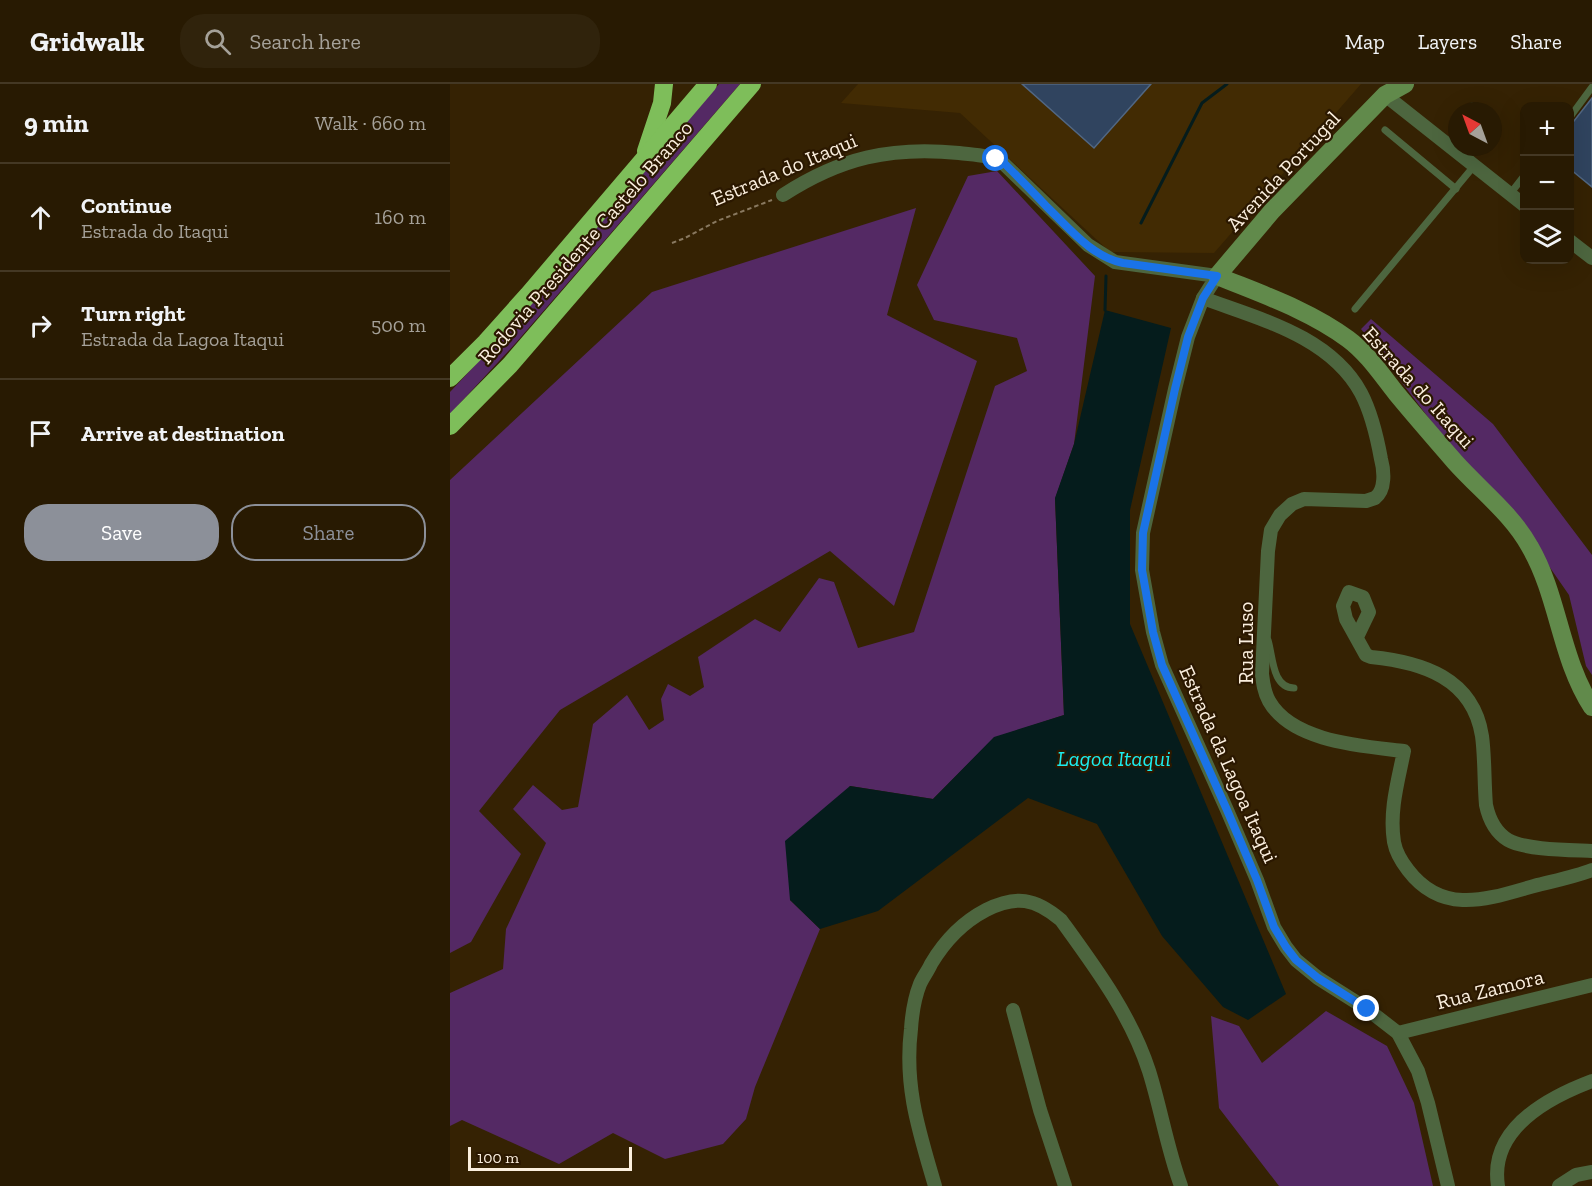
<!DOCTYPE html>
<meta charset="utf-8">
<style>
:root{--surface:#281a02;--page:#30230c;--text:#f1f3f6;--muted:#a5a199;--line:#443824;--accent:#8c9099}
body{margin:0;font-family:"Zilla Slab",serif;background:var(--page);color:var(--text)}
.controls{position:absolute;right:18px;top:18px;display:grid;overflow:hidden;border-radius:12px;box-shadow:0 6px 24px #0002}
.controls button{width:54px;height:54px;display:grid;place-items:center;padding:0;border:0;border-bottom:2px solid var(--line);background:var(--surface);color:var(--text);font:30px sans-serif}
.compass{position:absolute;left:998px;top:18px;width:54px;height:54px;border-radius:50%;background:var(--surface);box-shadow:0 6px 24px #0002;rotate:319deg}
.scale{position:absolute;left:18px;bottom:15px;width:164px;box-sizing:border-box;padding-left:6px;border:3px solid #fbefde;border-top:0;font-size:16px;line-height:21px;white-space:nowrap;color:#fbefde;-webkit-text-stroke:4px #2b1800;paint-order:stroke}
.stop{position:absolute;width:18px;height:18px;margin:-14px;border:4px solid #1a73e8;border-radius:50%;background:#fff}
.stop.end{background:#1a73e8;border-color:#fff;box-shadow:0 2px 6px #0008}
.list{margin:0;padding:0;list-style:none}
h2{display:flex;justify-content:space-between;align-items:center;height:78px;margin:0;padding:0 24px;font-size:26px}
h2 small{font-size:20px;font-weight:400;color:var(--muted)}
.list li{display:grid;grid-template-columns:39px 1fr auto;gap:18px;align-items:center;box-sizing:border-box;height:108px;padding:0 24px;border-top:2px solid var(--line)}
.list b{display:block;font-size:22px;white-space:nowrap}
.list p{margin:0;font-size:20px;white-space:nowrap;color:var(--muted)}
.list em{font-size:20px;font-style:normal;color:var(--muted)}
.actions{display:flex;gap:12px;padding:18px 24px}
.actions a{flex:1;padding:14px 0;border:2px solid var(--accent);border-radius:24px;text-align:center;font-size:21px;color:var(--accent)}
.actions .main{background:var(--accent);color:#fff}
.icon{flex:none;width:33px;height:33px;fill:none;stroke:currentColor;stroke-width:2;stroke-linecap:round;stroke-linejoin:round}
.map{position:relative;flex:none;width:1142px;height:1102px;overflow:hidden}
header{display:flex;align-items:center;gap:36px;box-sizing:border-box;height:84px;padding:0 30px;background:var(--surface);border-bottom:2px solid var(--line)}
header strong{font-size:28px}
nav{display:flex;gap:33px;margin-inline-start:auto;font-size:21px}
.search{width:420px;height:54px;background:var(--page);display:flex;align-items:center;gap:15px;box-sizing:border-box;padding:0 21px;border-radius:24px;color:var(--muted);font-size:22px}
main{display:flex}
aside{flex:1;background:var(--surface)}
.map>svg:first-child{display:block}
</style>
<header>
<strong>Gridwalk</strong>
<div class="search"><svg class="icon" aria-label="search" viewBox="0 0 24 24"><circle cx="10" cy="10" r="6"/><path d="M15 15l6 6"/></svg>Search here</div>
<nav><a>Map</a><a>Layers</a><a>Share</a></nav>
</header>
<main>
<aside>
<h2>9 min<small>Walk · 660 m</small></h2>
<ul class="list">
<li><svg class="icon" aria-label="ahead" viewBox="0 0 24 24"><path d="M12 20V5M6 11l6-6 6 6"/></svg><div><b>Continue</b><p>Estrada do Itaqui</p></div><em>160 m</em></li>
<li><svg class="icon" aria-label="right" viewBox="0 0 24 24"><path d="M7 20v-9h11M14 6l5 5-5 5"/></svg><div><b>Turn right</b><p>Estrada da Lagoa Itaqui</p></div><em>500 m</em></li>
<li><svg class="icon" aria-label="arrive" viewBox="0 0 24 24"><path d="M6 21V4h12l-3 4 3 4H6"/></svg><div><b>Arrive at destination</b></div></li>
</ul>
<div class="actions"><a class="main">Save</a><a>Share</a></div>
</aside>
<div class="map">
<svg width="1142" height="1102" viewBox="0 0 1142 1102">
<rect width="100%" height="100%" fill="#352203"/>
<polygon fill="#422b03" points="408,0 911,0 764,169 660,168 510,29 391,19"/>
<g fill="#542964">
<polygon points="269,0 290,0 64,261 0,330 0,308 46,259"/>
<polygon points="547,87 645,192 624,360 605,415 614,631 544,654 483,715 400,702 340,816 370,845 305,1003 296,1035 273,1060 215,1075 163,1049 109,1080 12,1036 0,1042 0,909 53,885 56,845 96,759 63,725 83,701 112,726 128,723 143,640 177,611 199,646 214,636 211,615 218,600 240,612 254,603 248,573 305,535 330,548 369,494 384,498 408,564 464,548 545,302 577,287 567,254 484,236 467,201 518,92"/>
<polygon points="466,124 437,231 527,277 444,522 380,467 110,626 29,727 71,770 21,858 0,869 0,396 202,208"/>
<polygon points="921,235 1043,340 1142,471 1142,591 1136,582 1119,511 1064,432 997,358 911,245"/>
<polygon points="876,927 937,962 964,1019 983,1102 829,1102 769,1024 761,932 789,942 812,979"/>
</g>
<polygon fill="#051c1c" points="655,226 721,244 680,426 680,540 836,910 798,936 773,923 712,852 647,740 578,714 428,827 370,845 340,816 335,757 400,702 483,715 544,653 614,631 605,414 624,360"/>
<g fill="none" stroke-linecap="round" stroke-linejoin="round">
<g stroke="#051c1c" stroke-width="3">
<polyline points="691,139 752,19 777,0"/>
<polyline points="655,226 656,192"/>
</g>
</g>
<g fill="#30445f" stroke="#516783" stroke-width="1.5">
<polygon points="572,0 701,0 644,64"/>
<polygon points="1142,14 1142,103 1120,85 1120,42"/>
</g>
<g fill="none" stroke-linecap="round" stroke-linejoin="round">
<polyline stroke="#897960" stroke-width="2" stroke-dasharray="4.5 3" stroke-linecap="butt" points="222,159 235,154 267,137 322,116"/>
<g stroke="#4d663f" stroke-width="7">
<polyline points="1018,27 1022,22"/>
<polyline points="1120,33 1142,3"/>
<polyline points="935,46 1006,105"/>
<polyline points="1060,110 1074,92"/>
<polyline points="905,225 1024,82"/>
<path d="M 818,556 C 823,572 822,604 844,604"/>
</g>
<g stroke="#4d663f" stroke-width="14">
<polyline points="935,11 1074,121"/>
<path d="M 333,111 C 390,74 441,62 509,69 C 524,71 540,71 553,79 L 638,161 L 665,178 L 767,192 L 753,214 L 738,253 L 725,305 L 693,449 L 692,486 L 703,548 L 712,581 L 777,726 L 807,796 L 824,843 L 836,863 L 846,876 L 868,894 L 917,925 L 948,949 L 968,987 L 978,1019 L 998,1102"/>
<polyline points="1120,157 1142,174"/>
<path d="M 753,214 C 809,235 880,252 911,309 C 921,328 927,353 931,375 C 934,386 936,406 925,414 C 922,415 919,416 916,417 L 854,415 L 842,420 L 830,431 L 821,446 L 818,467 L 812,590 C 813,599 814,608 819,617 C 842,658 912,662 954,667 C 948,697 939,727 944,758 C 946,769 951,777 958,786 C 993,832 1038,815 1084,802 C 1103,797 1124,793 1142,786"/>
<path d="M 907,553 L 919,528 L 913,513 L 899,508 L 893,522 L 896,535 L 916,571 L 921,573 C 972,578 1023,594 1032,652 C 1035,674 1034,698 1036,721 C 1039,735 1045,748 1058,756 C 1075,766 1121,766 1142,767"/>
<polyline points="563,926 590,1026 615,1102"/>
<polyline points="948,949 1142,901"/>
<path d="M 485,1102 C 469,1047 454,1003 461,945 C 462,930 464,915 470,900 C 473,893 478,887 481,880 C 494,858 513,838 536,826 C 566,811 585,814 611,836 C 645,883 681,931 699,987 C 711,1025 717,1064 731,1102"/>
<path d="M 1048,1102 C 1039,1045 1097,1014 1142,997"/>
<polyline points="1109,1102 1126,1091 1142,1088"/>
</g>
<path stroke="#618a4b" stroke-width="18" d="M 955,0 L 935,11 L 822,127 L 767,192 C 811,210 859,226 898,255 C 917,269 931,290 946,309 C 965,332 985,355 1005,378 C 1030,406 1062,430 1080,463 C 1109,513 1110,574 1142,623"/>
<g stroke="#7ebe5a" stroke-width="18">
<polyline points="196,67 212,19 214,0"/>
<polyline points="0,294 36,258 78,211 258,0"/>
<polyline points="0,342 60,281 302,0"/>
</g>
</g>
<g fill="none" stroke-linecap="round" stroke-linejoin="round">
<path stroke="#1a73e8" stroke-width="8" d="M 546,75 L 554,79 C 568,93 583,108 597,123 C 619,144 642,173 673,179 L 767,192 L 753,214 L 738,253 L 725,305 L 693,449 L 692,486 L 703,548 L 712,581 L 777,726 L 807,796 L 824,843 L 836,863 L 846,876 L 868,894 L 917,925"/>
</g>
<g text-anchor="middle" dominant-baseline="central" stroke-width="4.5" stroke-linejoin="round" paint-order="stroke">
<g font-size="21" fill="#fbefde" stroke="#2b1800">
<text transform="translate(334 85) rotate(-23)">Estrada do Itaqui</text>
<text transform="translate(833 87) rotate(-47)">Avenida Portugal</text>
<text transform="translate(135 158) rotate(-49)">Rodovia Presidente Castelo Branco</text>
<text transform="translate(969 303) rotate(48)">Estrada do Itaqui</text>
<text transform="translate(795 559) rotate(-90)">Rua Luso</text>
<text transform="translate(779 680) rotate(66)">Estrada da Lagoa Itaqui</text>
<text transform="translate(1040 905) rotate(-14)">Rua Zamora</text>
</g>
<g font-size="22" font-style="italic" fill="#1becee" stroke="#2b1800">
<text x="664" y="674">Lagoa Itaqui</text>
</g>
</g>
</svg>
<div class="controls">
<button>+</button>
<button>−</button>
<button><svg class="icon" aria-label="layers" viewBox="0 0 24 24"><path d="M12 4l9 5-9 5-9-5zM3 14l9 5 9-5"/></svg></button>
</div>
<svg class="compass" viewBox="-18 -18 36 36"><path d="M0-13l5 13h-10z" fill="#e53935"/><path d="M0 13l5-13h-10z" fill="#a5a199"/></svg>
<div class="scale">100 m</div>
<div class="stop" style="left:546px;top:75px"></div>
<div class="stop end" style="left:917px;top:925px"></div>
</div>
</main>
